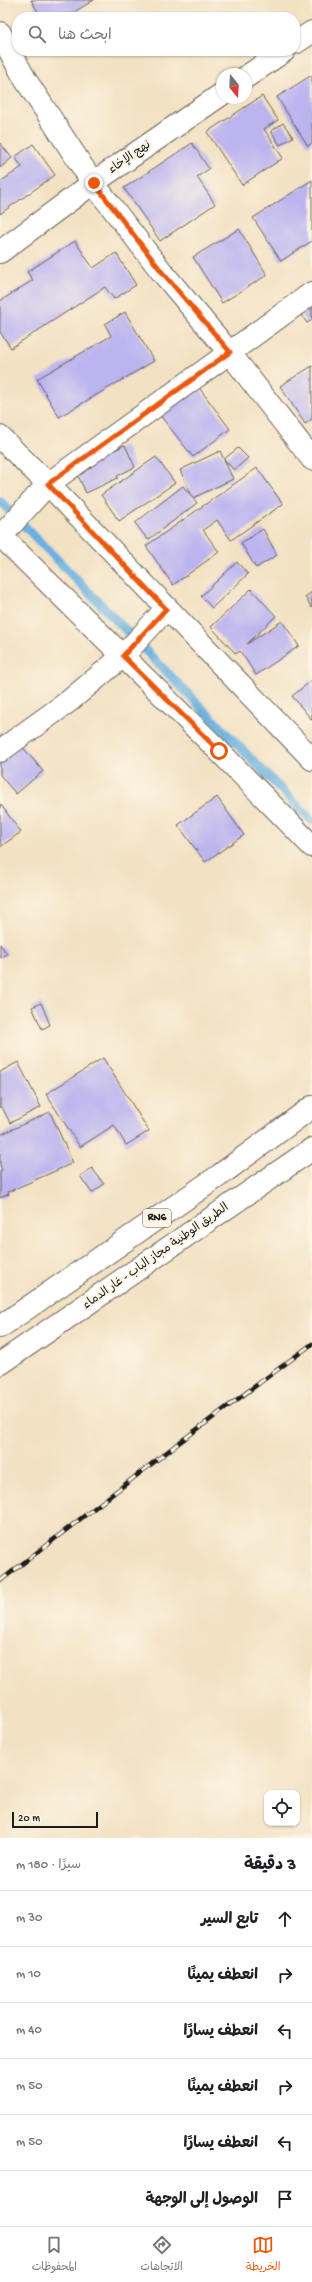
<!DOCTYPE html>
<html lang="ar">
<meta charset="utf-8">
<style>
:root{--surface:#fff;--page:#f6f6f6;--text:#202124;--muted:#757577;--line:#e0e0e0;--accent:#ea580c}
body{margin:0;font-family:"Gochi Hand","Playpen Sans Arabic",sans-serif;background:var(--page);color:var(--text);direction:rtl}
.controls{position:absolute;right:12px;bottom:12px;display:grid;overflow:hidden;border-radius:8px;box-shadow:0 1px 3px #0004}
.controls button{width:36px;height:36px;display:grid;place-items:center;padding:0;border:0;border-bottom:1px solid var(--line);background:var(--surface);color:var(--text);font:20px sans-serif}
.compass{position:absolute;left:216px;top:68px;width:36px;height:36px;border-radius:50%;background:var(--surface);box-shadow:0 1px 3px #0004;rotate:162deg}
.scale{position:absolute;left:12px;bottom:10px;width:86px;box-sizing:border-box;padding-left:4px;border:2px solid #1c1c1c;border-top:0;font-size:11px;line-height:14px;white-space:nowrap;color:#1c1c1c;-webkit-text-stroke:3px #fcf5e5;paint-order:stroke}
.stop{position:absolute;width:12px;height:12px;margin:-9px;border:3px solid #ea580c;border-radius:50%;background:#fff}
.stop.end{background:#ea580c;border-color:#fff;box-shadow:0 1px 4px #0008}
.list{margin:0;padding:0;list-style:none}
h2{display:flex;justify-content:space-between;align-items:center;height:52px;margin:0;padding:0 16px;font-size:17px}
h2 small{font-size:13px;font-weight:400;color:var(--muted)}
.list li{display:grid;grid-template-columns:26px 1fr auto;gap:12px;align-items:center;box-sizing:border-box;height:56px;padding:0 16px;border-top:1px solid var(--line)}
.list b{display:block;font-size:15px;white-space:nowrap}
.list em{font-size:13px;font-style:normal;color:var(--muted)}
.icon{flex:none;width:22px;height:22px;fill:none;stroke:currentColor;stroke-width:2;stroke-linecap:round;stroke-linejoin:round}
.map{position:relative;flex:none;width:312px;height:1838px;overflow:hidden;direction:ltr}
.search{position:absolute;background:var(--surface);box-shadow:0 1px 3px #0004;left:12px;right:12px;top:12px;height:44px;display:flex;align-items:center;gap:10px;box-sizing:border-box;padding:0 14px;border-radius:16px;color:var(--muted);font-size:15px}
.sheet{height:388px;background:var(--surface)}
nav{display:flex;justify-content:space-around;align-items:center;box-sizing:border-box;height:56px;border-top:1px solid var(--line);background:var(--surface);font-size:11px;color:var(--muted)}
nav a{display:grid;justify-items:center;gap:2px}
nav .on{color:var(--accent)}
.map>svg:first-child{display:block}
</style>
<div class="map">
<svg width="312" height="1838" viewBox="0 0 312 1838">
<rect width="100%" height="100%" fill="#fcf5e5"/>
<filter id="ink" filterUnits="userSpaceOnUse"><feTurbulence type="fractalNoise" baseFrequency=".025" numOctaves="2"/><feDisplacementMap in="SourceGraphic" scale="8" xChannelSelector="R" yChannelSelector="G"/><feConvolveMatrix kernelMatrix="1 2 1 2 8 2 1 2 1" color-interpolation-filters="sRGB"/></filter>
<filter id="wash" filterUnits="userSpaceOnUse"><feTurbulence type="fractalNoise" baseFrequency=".012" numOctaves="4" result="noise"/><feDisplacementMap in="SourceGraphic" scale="16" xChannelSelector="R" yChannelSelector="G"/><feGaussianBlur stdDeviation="0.9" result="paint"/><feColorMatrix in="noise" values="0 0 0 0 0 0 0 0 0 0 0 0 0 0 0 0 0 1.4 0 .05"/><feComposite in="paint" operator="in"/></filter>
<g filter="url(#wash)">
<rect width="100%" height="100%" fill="#f3e1c3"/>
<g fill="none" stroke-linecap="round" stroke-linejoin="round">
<polyline stroke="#6ab0e0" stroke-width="9" points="0,501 312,821"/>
</g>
<g id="blocks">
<g fill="#bbb4ef">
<polygon points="31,0 94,0 66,17 41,17"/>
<polygon points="312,75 312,143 308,146 277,97"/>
<polygon points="262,96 278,120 264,129 283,158 242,185 207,132"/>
<polygon points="283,123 293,137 280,145 271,131"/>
<polygon points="0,143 12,158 0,168"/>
<polygon points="192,143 209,169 197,177 215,204 160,241 124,188"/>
<polygon points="33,144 55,175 0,214 0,182 22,167 15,157"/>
<polygon points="312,180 312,241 281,261 253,218"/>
<polygon points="239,229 267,275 222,303 193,257"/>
<polygon points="75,241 93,268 116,253 136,285 114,299 105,287 11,348 0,332 0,301 33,280 27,272"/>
<polygon points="312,305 312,320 307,323 300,313"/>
<polygon points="125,312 154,361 59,417 37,379 111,336 105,324"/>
<polygon points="312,366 312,419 305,424 280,386"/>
<polygon points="197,385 230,429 193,457 159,414"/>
<polygon points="125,445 135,467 117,476 118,478 86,493 75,469"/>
<polygon points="238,448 248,458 234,470 224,459"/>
<polygon points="220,451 233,479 193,498 180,470"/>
<polygon points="156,457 175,483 119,521 101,495"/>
<polygon points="257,468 283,504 231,540 217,520 203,530 219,552 173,585 146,546"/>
<polygon points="183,486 197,503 148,540 135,523"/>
<polygon points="263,529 277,555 256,568 241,543"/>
<polygon points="237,562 248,574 212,608 201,596"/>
<polygon points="251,589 276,616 247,644 282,621 299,646 256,675 240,651 236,654 211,627"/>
<polygon points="312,592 312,608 305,597"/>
<polygon points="312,680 312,720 292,696"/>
<polygon points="20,744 43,771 16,794 0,775 0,761"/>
<polygon points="217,797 244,835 205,862 178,825"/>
<polygon points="0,804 21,832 0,847"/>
<polygon points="0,944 7,954 0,958"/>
<polygon points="41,1003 50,1025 42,1029 32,1007"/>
<polygon points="103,1058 149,1131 126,1145 114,1125 80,1147 46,1094"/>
<polygon points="18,1062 41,1107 10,1123 2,1107 0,1108 0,1072"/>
<polygon points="50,1112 73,1163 8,1192 9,1194 0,1198 0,1171 2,1170 0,1165 0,1135"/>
<polygon points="92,1168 104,1184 92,1193 80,1176"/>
</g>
</g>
</g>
<g filter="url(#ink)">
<use href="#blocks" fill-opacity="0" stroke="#676156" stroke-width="1"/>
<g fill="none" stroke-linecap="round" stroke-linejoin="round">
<defs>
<g id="minor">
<polyline points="0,33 25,79 93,183 162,272 229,352 312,459"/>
<polyline points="295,43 312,32"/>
<polyline points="246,77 284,51"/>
<polyline points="0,252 93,183 222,94"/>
<polyline points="0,437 48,484 312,759"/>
<polyline points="0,535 219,751 312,846"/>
<polyline points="1,536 48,484 312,293"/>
<polyline points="0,751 68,702 123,656 166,609"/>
</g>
<g id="primary">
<polyline points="0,1327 220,1175 312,1107"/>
<polyline points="0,1364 312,1149"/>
</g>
</defs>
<use href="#minor" stroke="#676156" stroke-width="24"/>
<use href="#primary" stroke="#676156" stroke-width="24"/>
<use href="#minor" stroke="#fff" stroke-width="22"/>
<use href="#primary" stroke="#fff" stroke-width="22"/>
<defs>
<polyline id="rail" points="0,1581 180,1442 312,1344"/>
</defs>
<use href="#rail" stroke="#1c1c1c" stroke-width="4.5"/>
<use href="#rail" stroke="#fcf5e5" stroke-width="3" stroke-dasharray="9" stroke-linecap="butt"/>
</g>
</g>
<g fill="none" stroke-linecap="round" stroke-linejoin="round" filter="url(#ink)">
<polyline stroke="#ea580c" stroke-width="5" points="94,183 162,272 230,352 48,484 166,609 123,656 219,751"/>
</g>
<g text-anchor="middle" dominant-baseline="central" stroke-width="3.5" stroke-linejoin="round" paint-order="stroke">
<rect fill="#fcf5e5" stroke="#5f5d58" stroke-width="1" x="143" y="1209" width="28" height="18" rx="3"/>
<g font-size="11" font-weight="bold" fill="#1c1c1c">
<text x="157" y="1218">RN6</text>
</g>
<g font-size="12" fill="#1c1c1c" stroke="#fcf5e5">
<text transform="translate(130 158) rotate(-35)">نهج الإخاء</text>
<text transform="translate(156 1257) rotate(-35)">الطريق الوطنية مجاز الباب - غار الدماء</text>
</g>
</g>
</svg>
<div class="controls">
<button><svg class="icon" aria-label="locate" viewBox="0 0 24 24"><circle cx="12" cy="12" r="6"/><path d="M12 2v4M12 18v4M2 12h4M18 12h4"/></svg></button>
</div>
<svg class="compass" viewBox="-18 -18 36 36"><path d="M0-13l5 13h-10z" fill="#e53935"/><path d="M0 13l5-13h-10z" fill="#757577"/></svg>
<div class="scale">20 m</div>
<div class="stop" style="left:219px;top:751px"></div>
<div class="stop end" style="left:94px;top:183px"></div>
<div class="search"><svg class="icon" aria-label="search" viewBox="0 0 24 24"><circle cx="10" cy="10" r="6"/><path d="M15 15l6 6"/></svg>ابحث هنا</div>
</div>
<section class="sheet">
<h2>3 دقيقة<small>سيرًا · 180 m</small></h2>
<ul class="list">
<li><svg class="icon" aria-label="ahead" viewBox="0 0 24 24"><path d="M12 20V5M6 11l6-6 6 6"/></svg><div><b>تابع السير</b></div><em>30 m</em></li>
<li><svg class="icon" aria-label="right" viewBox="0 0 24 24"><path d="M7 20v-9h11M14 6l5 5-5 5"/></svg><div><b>انعطف يمينًا</b></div><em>10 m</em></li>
<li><svg class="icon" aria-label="left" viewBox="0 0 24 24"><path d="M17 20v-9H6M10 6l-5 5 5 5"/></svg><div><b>انعطف يسارًا</b></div><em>40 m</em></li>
<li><svg class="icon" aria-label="right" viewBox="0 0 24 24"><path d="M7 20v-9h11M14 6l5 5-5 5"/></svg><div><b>انعطف يمينًا</b></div><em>50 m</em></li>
<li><svg class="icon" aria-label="left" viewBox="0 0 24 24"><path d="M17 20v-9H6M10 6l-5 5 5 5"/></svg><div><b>انعطف يسارًا</b></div><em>50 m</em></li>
<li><svg class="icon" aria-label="arrive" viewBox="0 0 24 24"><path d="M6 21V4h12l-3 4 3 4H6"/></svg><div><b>الوصول إلى الوجهة</b></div></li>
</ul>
</section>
<nav>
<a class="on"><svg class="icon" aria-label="map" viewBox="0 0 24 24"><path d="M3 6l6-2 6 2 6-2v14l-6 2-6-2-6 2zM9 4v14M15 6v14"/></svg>الخريطة</a>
<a><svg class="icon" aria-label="directions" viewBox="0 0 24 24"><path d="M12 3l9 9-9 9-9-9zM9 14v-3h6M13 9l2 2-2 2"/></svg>الاتجاهات</a>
<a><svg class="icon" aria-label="saved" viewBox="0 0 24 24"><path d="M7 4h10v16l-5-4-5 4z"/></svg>المحفوظات</a>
</nav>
